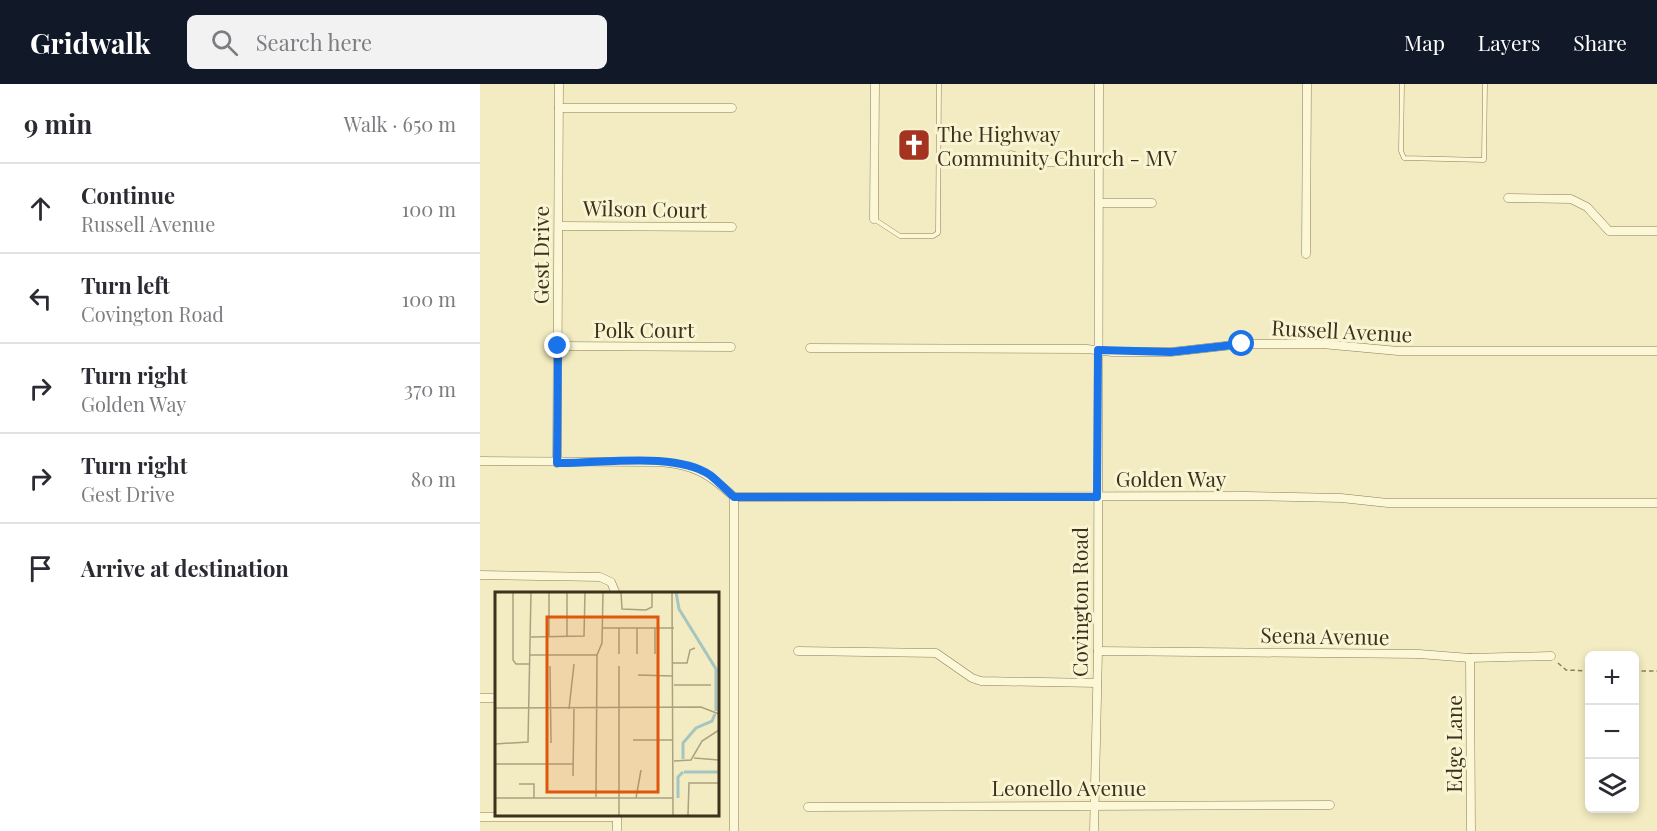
<!DOCTYPE html>
<meta charset="utf-8">
<style>
:root{--surface:#fff;--page:#f2f2f3;--text:#2b2b33;--muted:#7c7c81;--line:#e1e1e2;--accent:#111827}
body{margin:0;font-family:"Playfair Display",serif;background:var(--page);color:var(--text)}
.controls{position:absolute;right:18px;bottom:18px;display:grid;overflow:hidden;border-radius:9px;box-shadow:0 3px 9px #0003}
.controls button{width:54px;height:54px;display:grid;place-items:center;padding:0;border:0;border-bottom:2px solid var(--line);background:var(--surface);color:var(--text);font:30px sans-serif}
.stop{position:absolute;width:18px;height:18px;margin:-14px;border:4px solid #1a73e8;border-radius:50%;background:#fff}
.stop.end{background:#1a73e8;border-color:#fff;box-shadow:0 2px 6px #0008}
.list{margin:0;padding:0;list-style:none}
h2{display:flex;justify-content:space-between;align-items:center;height:78px;margin:0;padding:0 24px;font-size:26px}
h2 small{font-size:20px;font-weight:400;color:var(--muted)}
.list li{display:grid;grid-template-columns:39px 1fr auto;gap:18px;align-items:center;box-sizing:border-box;height:90px;padding:0 24px;border-top:2px solid var(--line)}
.list b{display:block;font-size:22px;white-space:nowrap}
.list p{margin:0;font-size:20px;white-space:nowrap;color:var(--muted)}
.list em{font-size:20px;font-style:normal;color:var(--muted)}
.icon{flex:none;width:33px;height:33px;fill:none;stroke:currentColor;stroke-width:2;stroke-linecap:round;stroke-linejoin:round}
.map{position:relative;flex:none;width:1177px;height:747px;overflow:hidden}
header{display:flex;align-items:center;gap:36px;box-sizing:border-box;height:84px;padding:0 30px;background:var(--accent);color:#fff}
header strong{font-size:28px}
nav{display:flex;gap:33px;margin-inline-start:auto;font-size:21px}
.search{width:420px;height:54px;background:var(--page);display:flex;align-items:center;gap:15px;box-sizing:border-box;padding:0 21px;border-radius:9px;color:var(--muted);font-size:22px}
main{display:flex}
aside{flex:1;background:var(--surface)}
.map>svg:first-child{display:block}
</style>
<header>
<strong>Gridwalk</strong>
<div class="search"><svg class="icon" aria-label="search" viewBox="0 0 24 24"><circle cx="10" cy="10" r="6"/><path d="M15 15l6 6"/></svg>Search here</div>
<nav><a>Map</a><a>Layers</a><a>Share</a></nav>
</header>
<main>
<aside>
<h2>9 min<small>Walk · 650 m</small></h2>
<ul class="list">
<li><svg class="icon" aria-label="ahead" viewBox="0 0 24 24"><path d="M12 20V5M6 11l6-6 6 6"/></svg><div><b>Continue</b><p>Russell Avenue</p></div><em>100 m</em></li>
<li><svg class="icon" aria-label="left" viewBox="0 0 24 24"><path d="M17 20v-9H6M10 6l-5 5 5 5"/></svg><div><b>Turn left</b><p>Covington Road</p></div><em>100 m</em></li>
<li><svg class="icon" aria-label="right" viewBox="0 0 24 24"><path d="M7 20v-9h11M14 6l5 5-5 5"/></svg><div><b>Turn right</b><p>Golden Way</p></div><em>370 m</em></li>
<li><svg class="icon" aria-label="right" viewBox="0 0 24 24"><path d="M7 20v-9h11M14 6l5 5-5 5"/></svg><div><b>Turn right</b><p>Gest Drive</p></div><em>80 m</em></li>
<li><svg class="icon" aria-label="arrive" viewBox="0 0 24 24"><path d="M6 21V4h12l-3 4 3 4H6"/></svg><div><b>Arrive at destination</b></div></li>
</ul>
</aside>
<div class="map">
<svg width="1177" height="747" viewBox="0 0 1177 747">
<rect width="100%" height="100%" fill="#f3ecc2"/>
<g fill="none" stroke-linecap="round" stroke-linejoin="round">
<defs>
<g id="service">
<polyline points="922,0 921,67 924,74 1004,76 1005,0"/>
<polyline points="394,135 420,152 453,152 458,149 459,0"/>
</g>
<g id="minor">
<polyline points="79,24 252,24"/>
<polyline points="531,71 553,78 619,79"/>
<polyline points="1028,114 1091,115 1107,123 1129,147 1177,147"/>
<polyline points="619,119 672,119"/>
<polyline points="394,135 395,0"/>
<polyline points="79,142 252,143"/>
<polyline points="826,170 827,0"/>
<polyline points="78,262 251,263"/>
<polyline points="330,264 607,265 632,268 691,268 762,260 842,260 918,267 1177,267"/>
<path d="M 0,377 L 179,378 C 215,381 228,389 254,413 L 767,412 L 861,414 L 908,419 L 1177,419"/>
<polyline points="77,379 79,0"/>
<polyline points="254,413 254,747"/>
<polyline points="0,491 120,493 131,498 136,510"/>
<polyline points="318,567 456,569 492,594 501,597 617,599"/>
<polyline points="618,567 939,570 990,574 1071,572"/>
<polyline points="990,574 991,747"/>
<polyline points="0,614 16,614"/>
<polyline points="328,723 850,721"/>
<polyline points="0,733 137,733"/>
<polyline points="137,747 137,730"/>
<polyline points="614,747 618,567 619,0"/>
</g>
</defs>
<use href="#service" stroke="#8f7d57" stroke-width="5"/>
<use href="#minor" stroke="#8f7d57" stroke-width="9"/>
<g stroke="#8f7d57" stroke-width="1.5" stroke-dasharray="4.5 3" stroke-linecap="butt">
<polyline points="1078,579 1086,586 1110,587"/>
<polyline points="1154,587 1177,587"/>
</g>
<use href="#service" stroke="#fcf7d6" stroke-width="4"/>
<use href="#minor" stroke="#fcf7d6" stroke-width="8"/>
</g>
<g fill="none" stroke-linecap="round" stroke-linejoin="round">
<path stroke="#1a73e8" stroke-width="8" d="M 78,262 L 77,379 C 119,380 195,367 230,391 C 238,397 246,406 254,413 L 617,413 L 618,266 L 691,268 L 762,260"/>
</g>
<defs>
<symbol id="church-square" viewBox="-11 -11 22 22"><rect x="-9" y="-9" width="18" height="18" rx="4" fill="#a43420" stroke="#f9f4d2"/><path d="M-1.2-6h2.4v3.5h3.3v2.4h-3.3V6h-2.4V-.1h-3.3v-2.4h3.3Z" fill="#fff"/></symbol>
</defs>
<g fill-rule="evenodd">
<use href="#church-square" x="415" y="42" width="38" height="38"/>
</g>
<g text-anchor="middle" dominant-baseline="central" stroke-width="6" stroke-linejoin="round" paint-order="stroke">
<g font-size="21" fill="#3d311d" stroke="#f9f4d2" text-anchor="start">
<text x="457" y="49">The Highway<tspan x="457" dy="24">Community Church - MV</tspan></text>
</g>
<g font-size="21" fill="#3d311d" stroke="#f9f4d2">
<text transform="translate(165 124) rotate(1)">Wilson Court</text>
<text transform="translate(60 171) rotate(-90)">Gest Drive</text>
<text x="164" y="245">Polk Court</text>
<text transform="translate(862 246) rotate(3)">Russell Avenue</text>
<text x="691" y="394">Golden Way</text>
<text transform="translate(599 518) rotate(-90)">Covington Road</text>
<text transform="translate(845 551) rotate(1)">Seena Avenue</text>
<text transform="translate(973 660) rotate(-90)">Edge Lane</text>
<text x="589" y="703">Leonello Avenue</text>
</g>
</g>
<g transform="translate(15 508)">
<rect width="224" height="224" fill="#f3ecc2"/>
<path fill="none" stroke="#a5c5c0" stroke-width="3" d="M 181,0 L 184,17 L 221,77 L 221,119M 188,167 L 188,151 L 201,136 L 217,129 L 220,122M 189,180 L 224,180M 183,206 L 183,185 L 188,180"/>
<path fill="none" stroke="#aaa180" stroke-width="1.5" d="M 18,0 L 18,68 L 21,72 L 34,72M 54,0 L 54,45M 126,0 L 127,17 L 151,18 L 157,15 L 157,0M 177,0 L 178,223M 107,36 L 179,36M 160,36 L 160,62M 36,45 L 89,44 L 90,0M 72,45 L 72,0M 124,62 L 124,36M 142,62 L 142,36M 34,63 L 102,63M 178,71 L 192,71 L 195,58 L 200,56M 55,74 L 56,151M 124,74 L 124,223M 143,83 L 178,84M 179,93 L 216,93M 0,116 L 206,115 L 224,122M 74,117 L 79,72M 138,148 L 178,148M 0,152 L 33,150 L 36,0M 199,166 L 224,168M 179,169 L 196,168 L 207,149 L 224,138M 0,172 L 78,172M 78,184 L 79,117M 24,192 L 39,192 L 39,206M 101,205 L 102,63 L 107,51 L 108,0M 0,206 L 178,206M 141,206 L 146,178M 193,223 L 194,191 L 224,191"/>
<path fill="#df570d" fill-opacity="0.15" stroke="#df570d" stroke-width="3" d="M 52,25 L 163,25 L 163,200 L 52,200 Z"/>
<rect width="224" height="224" fill="none" stroke="#3d311d" stroke-width="3"/>
</g>
</svg>
<div class="controls">
<button>+</button>
<button>−</button>
<button><svg class="icon" aria-label="layers" viewBox="0 0 24 24"><path d="M12 4l9 5-9 5-9-5zM3 14l9 5 9-5"/></svg></button>
</div>
<div class="stop" style="left:762px;top:260px"></div>
<div class="stop end" style="left:78px;top:262px"></div>
</div>
</main>
